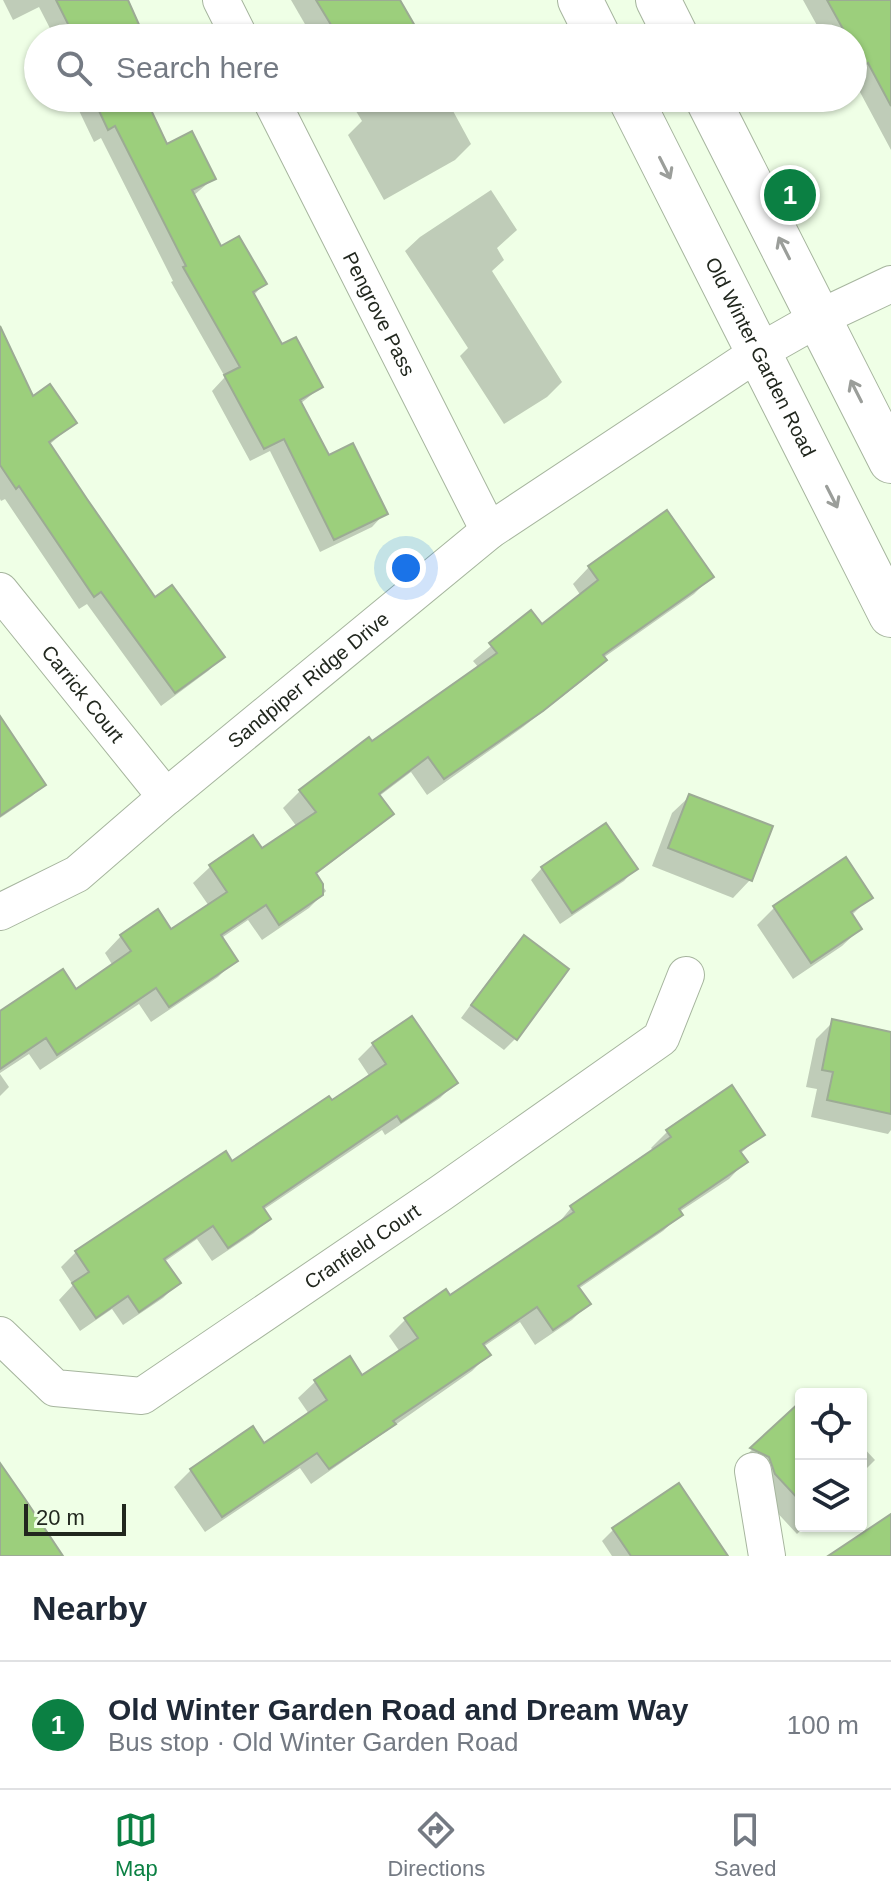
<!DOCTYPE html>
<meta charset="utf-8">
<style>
:root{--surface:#fff;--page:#f6f6f7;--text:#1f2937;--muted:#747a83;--line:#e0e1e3;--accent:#0b8043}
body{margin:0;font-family:Arial,sans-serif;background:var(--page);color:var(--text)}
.controls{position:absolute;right:24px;bottom:24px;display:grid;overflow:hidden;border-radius:8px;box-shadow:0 2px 6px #0004}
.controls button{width:72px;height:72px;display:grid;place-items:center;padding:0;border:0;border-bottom:2px solid var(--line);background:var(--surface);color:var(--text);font:40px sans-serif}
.scale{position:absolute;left:24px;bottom:20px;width:102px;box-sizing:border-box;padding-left:8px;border:4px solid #21271e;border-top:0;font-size:22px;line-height:28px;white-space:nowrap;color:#21271e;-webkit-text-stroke:6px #efffe6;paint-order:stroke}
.you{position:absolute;left:406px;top:568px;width:28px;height:28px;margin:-20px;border:6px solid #fff;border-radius:50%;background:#1a73e8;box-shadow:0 0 0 12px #1a73e833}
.badge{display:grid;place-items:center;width:52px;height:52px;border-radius:50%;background:var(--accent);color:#fff;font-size:26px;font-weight:700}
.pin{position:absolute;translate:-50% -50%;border:4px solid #fff;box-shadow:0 2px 8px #0006}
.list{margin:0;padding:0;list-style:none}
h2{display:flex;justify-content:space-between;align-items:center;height:104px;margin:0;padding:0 32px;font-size:34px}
h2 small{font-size:26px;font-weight:400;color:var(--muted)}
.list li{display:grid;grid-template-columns:52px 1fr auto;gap:24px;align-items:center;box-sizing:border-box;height:128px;padding:0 32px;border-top:2px solid var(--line)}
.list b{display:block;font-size:30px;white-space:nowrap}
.list p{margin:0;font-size:26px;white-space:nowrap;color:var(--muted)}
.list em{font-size:26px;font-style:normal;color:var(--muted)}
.icon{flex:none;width:44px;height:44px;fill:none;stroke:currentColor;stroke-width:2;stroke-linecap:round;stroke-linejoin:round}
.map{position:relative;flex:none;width:891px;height:1556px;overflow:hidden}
.search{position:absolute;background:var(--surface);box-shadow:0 2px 6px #0004;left:24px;right:24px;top:24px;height:88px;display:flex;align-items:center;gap:20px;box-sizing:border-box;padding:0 28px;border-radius:44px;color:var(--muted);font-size:30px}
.sheet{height:232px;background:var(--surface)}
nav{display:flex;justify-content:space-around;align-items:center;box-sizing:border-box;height:112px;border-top:2px solid var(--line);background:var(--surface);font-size:22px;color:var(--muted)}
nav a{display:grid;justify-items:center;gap:4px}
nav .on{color:var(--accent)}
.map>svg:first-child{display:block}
</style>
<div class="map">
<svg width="891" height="1556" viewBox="0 0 891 1556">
<rect width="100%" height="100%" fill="#efffe6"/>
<g fill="#0003">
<polygon points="3,0 119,0 143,38 55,38 39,7 13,20"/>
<polygon points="291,0 397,0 420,38 313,38"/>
<polygon points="803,0 891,0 891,150 853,79 853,38 824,38"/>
<polygon points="73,98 144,98 166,146 214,178 193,196 220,249 264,284 253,296 281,347 321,387 300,404 328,457 385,513 372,527 320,552 270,451 250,461 212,391 225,377 171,282 173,281 101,138 94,142"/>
<polygon points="348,98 446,98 471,144 455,160 384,200 348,135 362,121"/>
<polygon points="491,190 517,230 497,248 504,260 492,271 562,382 547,397 504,424 460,356 468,348 405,251 420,237"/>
<polygon points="0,421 74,423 49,445 155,600 222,657 208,671 161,706 87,604 79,609 5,499 1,501 0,499"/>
<polygon points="589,567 711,577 694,594 603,658 604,660 587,677 523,727 427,795 411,772 378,797 391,813 374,830 315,875 326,891 309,908 262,940 248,920 220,939 235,960 218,977 151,1022 139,1004 40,1070 29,1054 0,1073 0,1014 75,991 113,966 105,953 121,936 171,932 209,906 193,883 210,867 262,851 297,827 283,808 300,791 369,740 372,744 479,668 473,661 531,613 542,627 581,596 573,584"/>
<polygon points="0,747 44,784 32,796 0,818"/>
<polygon points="690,796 770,828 750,880 733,898 652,866 672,813"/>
<polygon points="845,860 870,897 851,916 860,929 842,946 793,979 757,925 774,908"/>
<polygon points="542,868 635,869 624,881 560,924 531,880"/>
<polygon points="524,937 516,1038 504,1050 461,1018 512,949"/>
<polygon points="833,1022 891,1034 891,1130 888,1134 811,1117 817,1089 806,1087 816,1039"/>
<polygon points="373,1044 455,1083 440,1098 385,1135 382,1130 263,1210 269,1218 254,1233 212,1261 197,1239 164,1262 178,1283 163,1298 123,1325 112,1309 80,1331 59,1300 73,1285 61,1267 76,1252 232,1164 370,1077 358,1059"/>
<polygon points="0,1074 9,1087 0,1096"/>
<polygon points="668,1131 762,1134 740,1154 745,1162 729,1179 679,1212 680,1215 663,1231 578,1289 588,1304 572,1320 535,1345 520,1322 483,1347 488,1355 472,1371 311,1484 300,1468 205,1532 174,1487 191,1470 264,1445 309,1414 298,1398 315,1382 349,1359 362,1378 400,1352 389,1336 405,1320 450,1298 556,1226 571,1208 654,1151 651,1148"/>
<polygon points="801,1403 801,1526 805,1526 797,1534 758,1492 752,1474 735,1466"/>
<polygon points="861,1445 875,1460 861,1474"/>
<polygon points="613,1530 713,1556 612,1556 602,1541"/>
</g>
<g fill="#9ccf7c" stroke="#9cab94" stroke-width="2">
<polygon points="56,0 128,0 145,38 75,38"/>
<polygon points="316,0 400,0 422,38 339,38"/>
<polygon points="827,0 891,0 891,106 868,63 863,66 853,48 853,38 848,38"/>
<polygon points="93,98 178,98 151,110 167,144 192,131 216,179 192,190 221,246 239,236 267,284 253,292 282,344 296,337 323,387 300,400 329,455 353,443 388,514 334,540 284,439 264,449 224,375 240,367 183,267 186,266 115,126 108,130"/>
<polygon points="0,326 33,396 50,384 77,423 49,442 87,499 155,597 172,585 225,657 175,693 101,592 94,597 19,486 16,489 0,465"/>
<polygon points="667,510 714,577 603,655 607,660 543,711 444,779 428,757 379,794 394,814 316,873 323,884 323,895 279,925 266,905 221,935 238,961 169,1007 156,988 57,1055 46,1038 0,1069 0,1011 63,969 76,989 131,951 120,935 158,909 171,929 227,892 209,865 253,835 262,848 316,812 299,790 369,737 372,741 497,653 489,643 531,610 542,624 598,580 588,566"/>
<polygon points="0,716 46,785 0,816"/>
<polygon points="689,794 773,826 752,881 668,848"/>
<polygon points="606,823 638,869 572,913 541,867"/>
<polygon points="846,857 873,898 851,912 862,929 811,963 773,906"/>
<polygon points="524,935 569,969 517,1040 471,1005"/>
<polygon points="412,1016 458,1083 401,1122 397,1116 263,1207 271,1219 228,1248 213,1226 164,1259 181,1283 139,1312 128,1296 96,1318 72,1283 89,1272 75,1251 226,1151 232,1161 329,1096 332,1100 386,1064 372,1043"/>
<polygon points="832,1019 891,1032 891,1114 827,1100 833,1072 822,1070"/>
<polygon points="732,1085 765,1135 740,1151 748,1162 679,1209 683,1215 578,1286 591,1304 553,1330 537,1307 483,1344 491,1355 393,1421 396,1424 329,1469 317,1453 222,1517 190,1469 253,1426 264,1443 327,1400 314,1380 350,1356 362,1375 418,1338 404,1318 446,1289 450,1295 574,1212 570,1206 671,1137 666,1130"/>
<polygon points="801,1401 801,1502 775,1474 769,1457 750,1448"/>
<polygon points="0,1463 25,1499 63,1556 0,1556"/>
<polygon points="679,1483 728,1556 631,1556 612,1528"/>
<polygon points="891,1514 891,1556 828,1556"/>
</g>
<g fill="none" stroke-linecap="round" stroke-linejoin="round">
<defs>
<g id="minor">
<polyline points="221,0 240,38"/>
<path id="s1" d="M 270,98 L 489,531"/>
<path id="s2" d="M 0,591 L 166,797"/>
<path id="s3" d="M 0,912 L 77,874 L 166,797 L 489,531 L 759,352 L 819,318 L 891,284"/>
<path id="s4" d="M 0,1335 L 55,1388 L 142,1396 L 441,1193 L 661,1038 L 686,975"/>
<polyline points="753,1471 767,1556"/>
</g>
<g id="major">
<polyline points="580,0 599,38"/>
<polyline points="658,0 677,38"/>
<path id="s5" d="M 630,98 L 891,615"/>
<polyline points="707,98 891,461"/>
</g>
</defs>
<use href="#minor" stroke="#a6b59e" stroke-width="38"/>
<use href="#major" stroke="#a6b59e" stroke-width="46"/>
<use href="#minor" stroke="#fff" stroke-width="36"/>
<use href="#major" stroke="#fff" stroke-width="44"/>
</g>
<defs><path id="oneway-shaft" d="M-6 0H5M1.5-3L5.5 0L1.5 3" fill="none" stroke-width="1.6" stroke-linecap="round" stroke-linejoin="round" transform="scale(2)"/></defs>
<g stroke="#9b9e9a">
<use href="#oneway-shaft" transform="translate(665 168) rotate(63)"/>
<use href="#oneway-shaft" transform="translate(784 248) rotate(-117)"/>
<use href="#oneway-shaft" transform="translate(856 391) rotate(-117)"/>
<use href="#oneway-shaft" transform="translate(832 497) rotate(63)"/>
</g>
<g text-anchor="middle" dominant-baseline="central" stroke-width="6" stroke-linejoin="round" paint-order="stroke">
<g font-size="20" fill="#21271e" stroke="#efffe6">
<text stroke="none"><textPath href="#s1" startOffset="242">Pengrove Pass</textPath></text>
<text stroke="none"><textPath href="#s5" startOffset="290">Old Winter Garden Road</textPath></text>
<text stroke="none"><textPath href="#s3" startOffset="388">Sandpiper Ridge Drive</textPath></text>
<text stroke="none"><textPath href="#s2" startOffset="132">Carrick Court</textPath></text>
<text stroke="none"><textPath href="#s4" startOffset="430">Cranfield Court</textPath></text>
</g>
</g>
</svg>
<div class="controls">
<button><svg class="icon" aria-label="locate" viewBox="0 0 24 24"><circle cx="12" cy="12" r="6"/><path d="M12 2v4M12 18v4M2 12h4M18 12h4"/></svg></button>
<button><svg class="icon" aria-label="layers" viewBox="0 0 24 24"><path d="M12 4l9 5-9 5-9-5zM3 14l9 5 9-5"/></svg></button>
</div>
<div class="scale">20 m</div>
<div class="you"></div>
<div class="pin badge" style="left:790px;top:195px">1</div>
<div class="search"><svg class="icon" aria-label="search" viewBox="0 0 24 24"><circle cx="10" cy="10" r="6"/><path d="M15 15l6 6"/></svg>Search here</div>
</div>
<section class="sheet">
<h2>Nearby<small></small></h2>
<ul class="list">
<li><span class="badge">1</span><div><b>Old Winter Garden Road and Dream Way</b><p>Bus stop · Old Winter Garden Road</p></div><em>100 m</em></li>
</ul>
</section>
<nav>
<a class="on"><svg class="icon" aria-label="map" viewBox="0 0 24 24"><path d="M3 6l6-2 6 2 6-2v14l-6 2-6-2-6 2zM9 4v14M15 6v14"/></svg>Map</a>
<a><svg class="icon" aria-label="directions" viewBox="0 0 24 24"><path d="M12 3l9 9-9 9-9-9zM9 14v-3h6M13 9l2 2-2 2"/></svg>Directions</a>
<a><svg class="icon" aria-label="saved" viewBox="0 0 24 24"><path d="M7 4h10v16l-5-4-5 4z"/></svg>Saved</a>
</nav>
